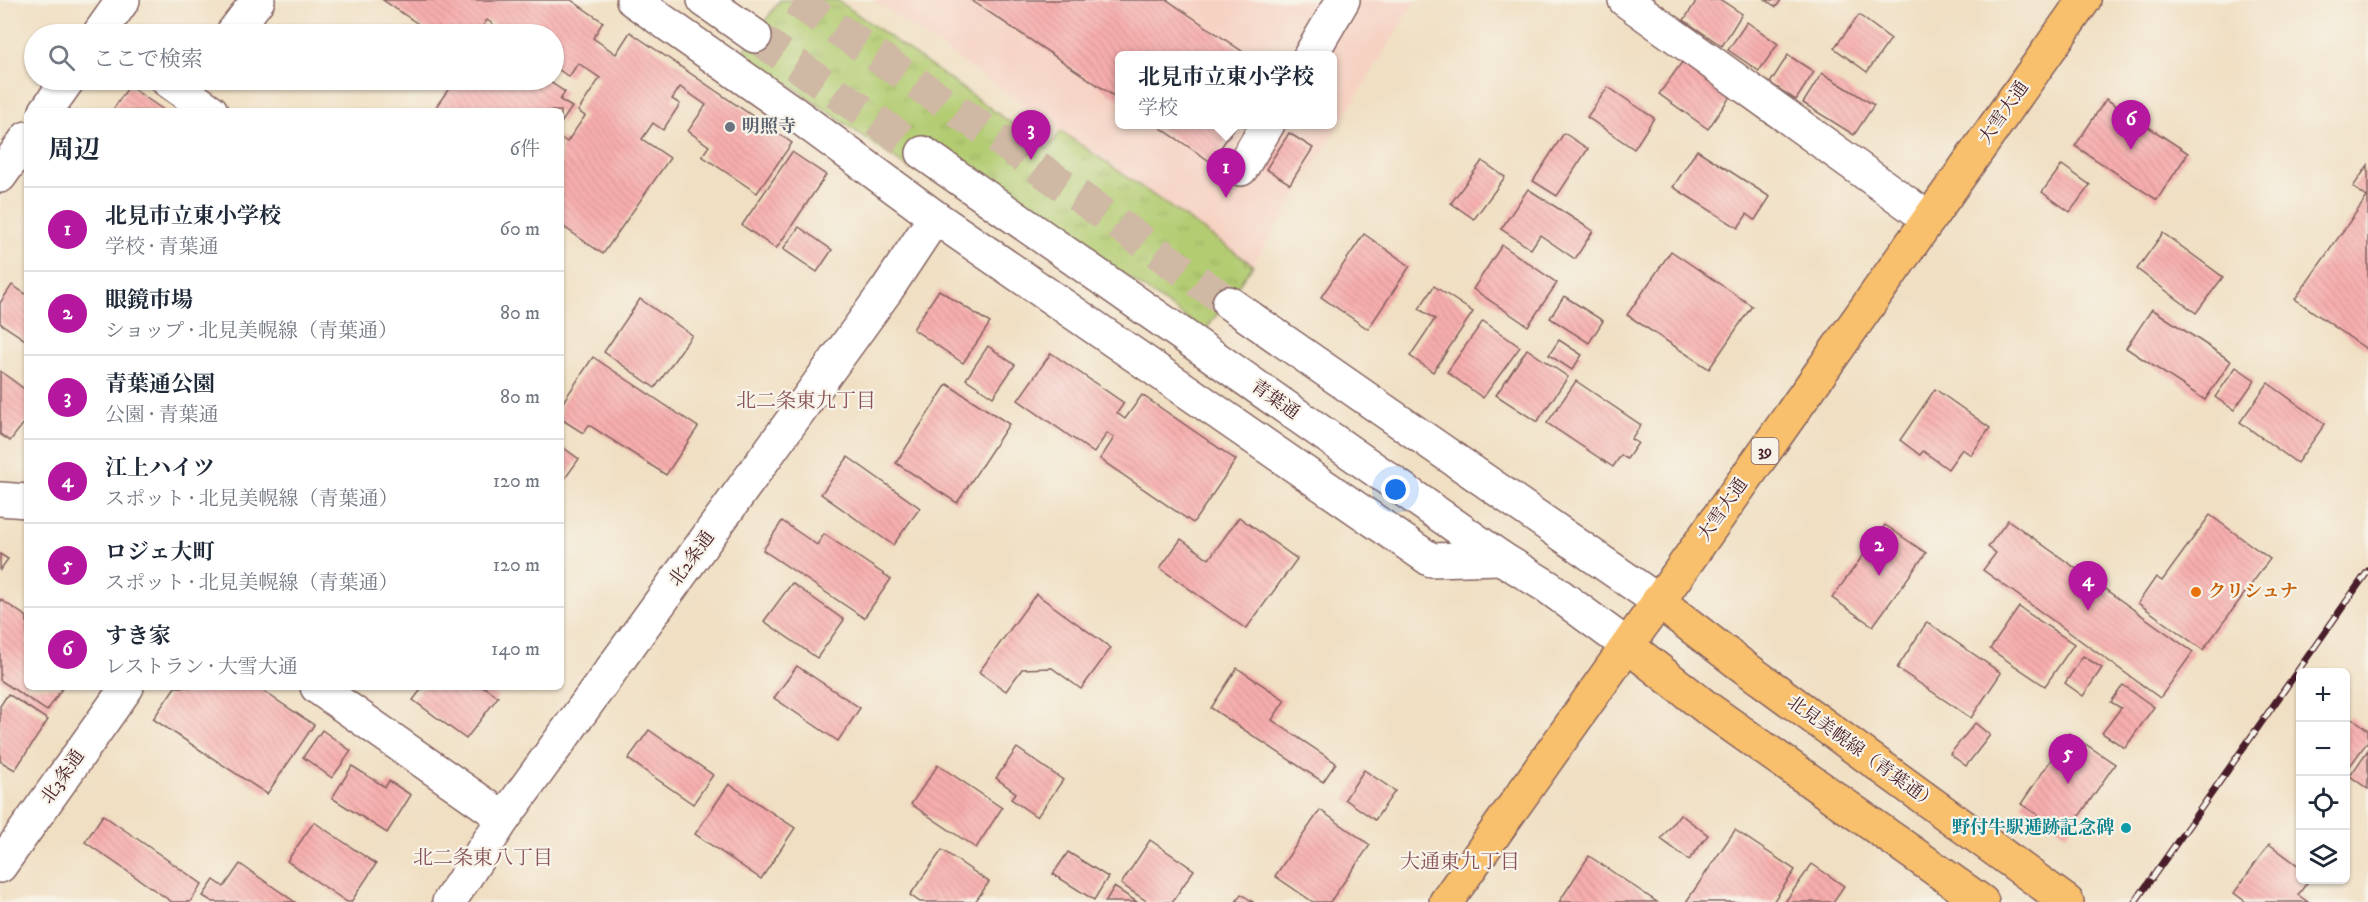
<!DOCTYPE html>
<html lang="ja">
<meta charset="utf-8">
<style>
:root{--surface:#fff;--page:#f2f2f3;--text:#1f2937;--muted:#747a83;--line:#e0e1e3;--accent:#b5179e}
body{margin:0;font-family:"IM FELL DW Pica","Noto Serif JP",serif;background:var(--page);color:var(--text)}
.controls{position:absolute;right:18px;bottom:18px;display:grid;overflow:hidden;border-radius:9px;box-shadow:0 2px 4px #0004}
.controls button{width:54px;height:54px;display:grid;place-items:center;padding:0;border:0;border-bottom:2px solid var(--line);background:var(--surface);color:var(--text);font:30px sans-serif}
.you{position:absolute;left:1396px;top:490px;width:21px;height:21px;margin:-15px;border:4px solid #fff;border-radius:50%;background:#1a73e8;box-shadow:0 0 0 9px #1a73e833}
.badge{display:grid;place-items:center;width:39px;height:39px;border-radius:50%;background:var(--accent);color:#fff;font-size:20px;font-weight:700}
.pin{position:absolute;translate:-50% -50px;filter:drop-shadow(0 2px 3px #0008)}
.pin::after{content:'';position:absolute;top:32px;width:21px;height:18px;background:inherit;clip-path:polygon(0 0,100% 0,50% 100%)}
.popup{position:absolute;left:1115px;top:51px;width:222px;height:78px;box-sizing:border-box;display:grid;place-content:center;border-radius:9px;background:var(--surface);filter:drop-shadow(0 2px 4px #0005);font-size:20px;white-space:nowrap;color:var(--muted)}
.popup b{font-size:22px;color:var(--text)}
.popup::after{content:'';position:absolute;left:50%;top:100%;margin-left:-12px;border:12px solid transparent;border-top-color:var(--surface)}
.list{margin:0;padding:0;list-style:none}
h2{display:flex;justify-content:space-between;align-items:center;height:78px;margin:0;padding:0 24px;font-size:26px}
h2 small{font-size:20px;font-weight:400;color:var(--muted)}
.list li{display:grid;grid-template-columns:39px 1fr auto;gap:18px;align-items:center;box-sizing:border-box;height:84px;padding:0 24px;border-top:2px solid var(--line)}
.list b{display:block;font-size:22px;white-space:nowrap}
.list p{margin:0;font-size:20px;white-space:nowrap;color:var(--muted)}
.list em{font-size:20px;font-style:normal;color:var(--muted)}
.icon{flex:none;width:33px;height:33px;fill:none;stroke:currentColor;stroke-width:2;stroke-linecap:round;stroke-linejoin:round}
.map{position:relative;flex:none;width:2368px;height:902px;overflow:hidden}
.search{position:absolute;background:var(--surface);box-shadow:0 2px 4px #0004;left:24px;top:24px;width:540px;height:66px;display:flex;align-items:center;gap:15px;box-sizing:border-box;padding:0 21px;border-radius:33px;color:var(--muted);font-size:22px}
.panel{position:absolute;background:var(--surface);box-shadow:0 2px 4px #0004;left:24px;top:108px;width:540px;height:582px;border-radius:9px}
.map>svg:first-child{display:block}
</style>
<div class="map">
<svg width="2368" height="902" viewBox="0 0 2368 902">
<defs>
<pattern id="grass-tufts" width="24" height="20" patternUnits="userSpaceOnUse" patternTransform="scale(1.5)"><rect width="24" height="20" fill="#b3cc72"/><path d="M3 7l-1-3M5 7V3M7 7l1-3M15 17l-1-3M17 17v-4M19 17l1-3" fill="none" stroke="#9baf63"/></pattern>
<pattern id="building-back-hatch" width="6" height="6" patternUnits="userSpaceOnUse" patternTransform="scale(1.5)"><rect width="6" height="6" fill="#f7aead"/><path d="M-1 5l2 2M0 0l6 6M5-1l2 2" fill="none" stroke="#d59595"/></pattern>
</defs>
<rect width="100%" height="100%" fill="#f7f3e8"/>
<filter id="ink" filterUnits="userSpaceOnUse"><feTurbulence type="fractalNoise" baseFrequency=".0167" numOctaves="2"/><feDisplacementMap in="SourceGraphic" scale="12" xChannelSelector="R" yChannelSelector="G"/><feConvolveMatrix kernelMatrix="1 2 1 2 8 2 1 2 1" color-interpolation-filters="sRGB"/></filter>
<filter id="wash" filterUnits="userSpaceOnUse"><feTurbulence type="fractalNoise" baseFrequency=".008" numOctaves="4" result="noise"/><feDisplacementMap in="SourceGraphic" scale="24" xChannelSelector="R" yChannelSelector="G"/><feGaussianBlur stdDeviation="1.35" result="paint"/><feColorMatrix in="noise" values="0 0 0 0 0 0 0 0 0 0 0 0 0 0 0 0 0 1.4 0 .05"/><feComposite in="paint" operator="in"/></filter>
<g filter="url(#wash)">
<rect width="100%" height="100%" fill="#f0dfc2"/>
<path fill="#f6d2c3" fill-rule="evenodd" d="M 873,0 L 1416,0 L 1253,265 ZM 1120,56 L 1332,56 L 1332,124 L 1120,124 Z"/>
<polygon fill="url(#grass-tufts)" stroke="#7e764e" stroke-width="1.5" points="780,0 837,0 1048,149 1061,131 1253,265 1205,331 931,140 911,170 743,52"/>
<g id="blocks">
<g fill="url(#building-back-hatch)">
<polygon points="383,0 571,0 603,22 593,38 616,54 630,32 792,143 757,193 702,156 709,146 688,131 706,105 680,87 672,99 680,104 663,130 653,123 642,139 670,158 603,254 561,225 561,138 567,142 585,116 578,111 600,78 578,63 569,77 554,66 554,34 507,34 487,20 477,34 433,34"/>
<polygon points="971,0 1167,0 1249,56 1120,56 1120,100"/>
<polygon points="1697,0 1721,0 1742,14 1722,46 1684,20"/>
<polygon points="1766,0 1781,0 1776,7"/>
<polygon points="1859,15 1891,39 1867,72 1834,48"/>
<polygon points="1747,22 1778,44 1759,71 1728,50"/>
<polygon points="1788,55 1814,72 1796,100 1770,83"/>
<polygon points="1685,58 1734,91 1708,129 1659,94"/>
<polygon points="1822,73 1874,105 1854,135 1803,103"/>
<polygon points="455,80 547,80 565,92 560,100 572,107 561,123 561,111 433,111"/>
<polygon points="129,86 165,111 112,111"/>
<polygon points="1608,87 1654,118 1634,149 1587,117"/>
<polygon points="2106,99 2188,153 2157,200 2075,146"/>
<polygon points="1155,124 1237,124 1211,162"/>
<polygon points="1289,133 1313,148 1290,184 1266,169"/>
<polygon points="1564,133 1588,149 1557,196 1533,181"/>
<polygon points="1697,150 1770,197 1755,220 1747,214 1738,228 1673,187"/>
<polygon points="792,152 826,175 776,249 742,225"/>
<polygon points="1482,161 1505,177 1474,219 1451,203"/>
<polygon points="2062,165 2090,185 2070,212 2042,192"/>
<polygon points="2368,165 2368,350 2295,299 2367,197 2353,187"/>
<polygon points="1528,189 1593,231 1575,259 1540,235 1531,249 1501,229"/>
<polygon points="799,227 832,250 817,272 783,249"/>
<polygon points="2163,233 2223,277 2196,313 2137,269"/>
<polygon points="1364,234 1410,266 1368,329 1321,297"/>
<polygon points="1502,245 1557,283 1528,326 1473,289"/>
<polygon points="1671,251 1752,306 1709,369 1627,315"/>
<polygon points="12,285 27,295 27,341 0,323 0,303"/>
<polygon points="1434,286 1473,312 1433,372 1410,356 1435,319 1419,309"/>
<polygon points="939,290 990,323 963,363 913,329"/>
<polygon points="1564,296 1603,321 1589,343 1550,318"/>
<polygon points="640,299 692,335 655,388 604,352"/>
<polygon points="2152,309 2231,361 2205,400 2126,348"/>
<polygon points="1483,321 1520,347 1483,398 1447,372"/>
<polygon points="1559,340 1582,355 1572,370 1549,355"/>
<polygon points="988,346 1015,365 993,397 966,379"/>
<polygon points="1527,349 1568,377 1537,422 1496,395"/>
<polygon points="1051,353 1124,403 1117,413 1125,419 1142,395 1236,460 1193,523 1100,459 1114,438 1107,433 1094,453 1018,400"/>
<polygon points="593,357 698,427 666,475 589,425 583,433 561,419 561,405"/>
<polygon points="2236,367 2255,380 2234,410 2215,397"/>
<polygon points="0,371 27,391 27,419 10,441 0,434"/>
<polygon points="1576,381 1641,425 1631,439 1638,443 1627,459 1621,455 1613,467 1547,423"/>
<polygon points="2268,383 2325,424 2297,463 2240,422"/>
<polygon points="947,384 1009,424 957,503 896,463"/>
<polygon points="1935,389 1990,428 1971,455 1962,449 1948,469 1923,451 1920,455 1900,440"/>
<polygon points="561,446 579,459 561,484"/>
<polygon points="848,457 920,508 893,545 821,494"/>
<polygon points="2210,515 2270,559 2203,650 2138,603 2156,577 2162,581"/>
<polygon points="1239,517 1297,559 1246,629 1160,568 1181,539 1209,559"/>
<polygon points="2008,520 2193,652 2160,698 1983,570 1996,553 1988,547"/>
<polygon points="782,521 817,545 824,534 891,579 864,618 763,550"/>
<polygon points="1885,525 1926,553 1873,626 1832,598"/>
<polygon points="0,554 8,559 0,570"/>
<polygon points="792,583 844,620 817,658 764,621"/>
<polygon points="1036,594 1111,648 1081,689 1052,668 1022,669 1006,691 979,672"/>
<polygon points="0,599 27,617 27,687 63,687 47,711 0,680"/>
<polygon points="2019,607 2074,644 2045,686 1990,649"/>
<polygon points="1927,622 2001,673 1971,718 1897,668"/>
<polygon points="2083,656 2102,668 2083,696 2065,683"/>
<polygon points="797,666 860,708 838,741 774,698"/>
<polygon points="1237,668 1285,700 1272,720 1336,763 1323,782 1211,708"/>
<polygon points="2123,685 2154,707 2125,748 2102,733 2121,708 2111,702"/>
<polygon points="175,687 257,687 314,725 267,794 153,719"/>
<polygon points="423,687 484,687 498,697 466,739 413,700"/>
<polygon points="8,694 48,720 15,770 0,761 0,706"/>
<polygon points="2350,716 2368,730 2368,741 2350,766 2346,763 2346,723"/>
<polygon points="1975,723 1990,735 1966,766 1950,754"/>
<polygon points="322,730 351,751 332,778 303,757"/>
<polygon points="649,730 713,775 693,804 628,759"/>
<polygon points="2069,733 2115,764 2067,834 2021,804"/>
<polygon points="1017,748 1063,780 1037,817 1011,799 1016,793 996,778"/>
<polygon points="2368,750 2368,789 2350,776"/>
<polygon points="938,765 1002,808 976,848 911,804"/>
<polygon points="352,766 385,787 389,781 411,795 387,833 332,798"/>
<polygon points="1364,770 1395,791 1375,820 1345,799"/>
<polygon points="729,784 795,828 761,879 695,834"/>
<polygon points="1320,810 1370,845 1330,902 1313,902 1275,876"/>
<polygon points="1680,814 1708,835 1689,860 1661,839"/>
<polygon points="103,815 202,884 190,902 172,902 85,842"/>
<polygon points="314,822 376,864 351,902 347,902 287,861"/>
<polygon points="1735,830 1795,870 1773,902 1686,902"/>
<polygon points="1150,840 1194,870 1172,902 1148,902 1121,884"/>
<polygon points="2269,844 2300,867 2300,880 2309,880 2298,895 2308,902 2246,902 2234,893"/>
<polygon points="942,850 989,882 975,902 920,902 910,895"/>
<polygon points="1068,852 1108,877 1094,900 1053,874"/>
<polygon points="1589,856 1657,902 1559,902"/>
<polygon points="240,864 295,902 213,902 203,896 214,880 224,887"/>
<polygon points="1812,864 1844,886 1833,902 1785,902"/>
<polygon points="1114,887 1137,902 1105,902"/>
<polygon points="1241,894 1253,902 1236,902"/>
</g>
</g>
</g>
<g filter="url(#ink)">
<use href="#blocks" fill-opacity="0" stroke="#846260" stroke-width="1.5"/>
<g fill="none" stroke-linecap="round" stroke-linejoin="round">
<g stroke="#cfb9a4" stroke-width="33" stroke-dasharray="33 16" stroke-linecap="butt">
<polyline points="795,0 1001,141 1229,303"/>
<polyline points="755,36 923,153"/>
</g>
<defs>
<g id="minor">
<polyline points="633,0 791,111 935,217 1431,560 1501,558"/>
<polyline points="704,0 755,36"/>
<polyline points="1625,0 1929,219"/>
<polyline points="99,34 123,0"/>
<polyline points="232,34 258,0"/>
<polyline points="1310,56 1343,0"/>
<polyline points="167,80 211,111"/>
<polyline points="46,111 68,80"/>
<polyline points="923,153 1501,558 1548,587 1628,646"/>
<polyline points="1241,169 1268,124"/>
<polyline points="0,176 27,138"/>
<polyline points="1229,303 1658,601"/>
<polyline points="0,499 27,501"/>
<polyline points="317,687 504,818"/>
<polyline points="0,866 127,687"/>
<polyline points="449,902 504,818 888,288 935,217"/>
</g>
<g id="major">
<polyline points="1658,601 1740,664 2067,902"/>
<polyline points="1628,646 1707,708 1982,902"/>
</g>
<polyline id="highway" points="1446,902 2084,0"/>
</defs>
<use href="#minor" stroke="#846260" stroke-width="36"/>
<use href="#major" stroke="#846260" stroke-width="36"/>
<use href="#highway" stroke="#846260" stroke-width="36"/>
<use href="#minor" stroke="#fff" stroke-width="33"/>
<use href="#major" stroke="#f8bf6c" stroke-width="33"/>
<use href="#highway" stroke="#f8bf6c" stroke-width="33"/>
<defs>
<polyline id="rail" points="2135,902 2368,571"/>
</defs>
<use href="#rail" stroke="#4a1f2b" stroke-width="7"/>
<use href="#rail" stroke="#f7f3e8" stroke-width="4.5" stroke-dasharray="14" stroke-linecap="butt"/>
</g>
</g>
<circle fill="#6b7280" stroke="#f7f3e8" stroke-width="2" cx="730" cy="127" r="6"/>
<circle fill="#e8710a" stroke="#f7f3e8" stroke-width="2" cx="2196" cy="592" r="6"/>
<circle fill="#0f9aa8" stroke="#f7f3e8" stroke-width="2" cx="2126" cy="828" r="6"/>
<g text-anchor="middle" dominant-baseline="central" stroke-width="4.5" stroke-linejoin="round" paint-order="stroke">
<rect fill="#f7f3e8" stroke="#7e5f64" stroke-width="1.5" x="1751.5" y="438" width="27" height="26" rx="4.5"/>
<g font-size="16" font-weight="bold" fill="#4a1f2b">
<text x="1765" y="451">39</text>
</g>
<g font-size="18" fill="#4a1f2b" stroke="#f7f3e8">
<text transform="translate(2004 113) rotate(-55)">大雪大通</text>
<text transform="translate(1275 400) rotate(35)">青葉通</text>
<text transform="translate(1723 510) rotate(-55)">大雪大通</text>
<text transform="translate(692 559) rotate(-54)">北2条通</text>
<text transform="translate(1862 753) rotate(36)">北見美幌線（青葉通）</text>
<text transform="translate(63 777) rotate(-55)">北3条通</text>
</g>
<g font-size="18" font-weight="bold" fill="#5b616d" stroke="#f7f3e8" text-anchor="start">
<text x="742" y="127">明照寺</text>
</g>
<g font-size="18" font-weight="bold" fill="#c56008" stroke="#f7f3e8" text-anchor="start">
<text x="2208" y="592">クリシュナ</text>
</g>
<g font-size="18" font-weight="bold" fill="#0d838f" stroke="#f7f3e8" text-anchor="end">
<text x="2114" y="828">野付牛駅逓跡記念碑</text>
</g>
<g font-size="20" fill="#875158" stroke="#f7f3e8">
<text x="806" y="401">北二条東九丁目</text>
<text x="483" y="858">北二条東八丁目</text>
<text x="1460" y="862">大通東九丁目</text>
</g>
</g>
</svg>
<div class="controls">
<button>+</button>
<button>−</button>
<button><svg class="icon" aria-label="locate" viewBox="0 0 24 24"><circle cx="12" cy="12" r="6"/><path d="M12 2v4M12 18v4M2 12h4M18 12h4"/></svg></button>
<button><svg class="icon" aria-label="layers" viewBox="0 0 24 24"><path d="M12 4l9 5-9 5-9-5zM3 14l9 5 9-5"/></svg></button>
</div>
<div class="you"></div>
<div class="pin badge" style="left:1226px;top:198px">1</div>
<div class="popup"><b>北見市立東小学校</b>学校</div>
<div class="pin badge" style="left:1879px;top:576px">2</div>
<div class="pin badge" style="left:1031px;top:160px">3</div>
<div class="pin badge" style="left:2088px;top:611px">4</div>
<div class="pin badge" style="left:2068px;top:784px">5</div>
<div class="pin badge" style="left:2131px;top:150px">6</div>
<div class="search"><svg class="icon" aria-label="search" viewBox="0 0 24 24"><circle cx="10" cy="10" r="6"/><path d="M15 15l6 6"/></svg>ここで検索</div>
<section class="panel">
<h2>周辺<small>6件</small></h2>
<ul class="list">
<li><span class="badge">1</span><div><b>北見市立東小学校</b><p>学校 · 青葉通</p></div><em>60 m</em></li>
<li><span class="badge">2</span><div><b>眼鏡市場</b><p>ショップ · 北見美幌線（青葉通）</p></div><em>80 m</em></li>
<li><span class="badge">3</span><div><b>青葉通公園</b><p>公園 · 青葉通</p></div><em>80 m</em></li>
<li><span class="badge">4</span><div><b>江上ハイツ</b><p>スポット · 北見美幌線（青葉通）</p></div><em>120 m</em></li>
<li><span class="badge">5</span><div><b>ロジェ大町</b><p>スポット · 北見美幌線（青葉通）</p></div><em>120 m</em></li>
<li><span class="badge">6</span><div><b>すき家</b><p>レストラン · 大雪大通</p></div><em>140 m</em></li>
</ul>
</section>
</div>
